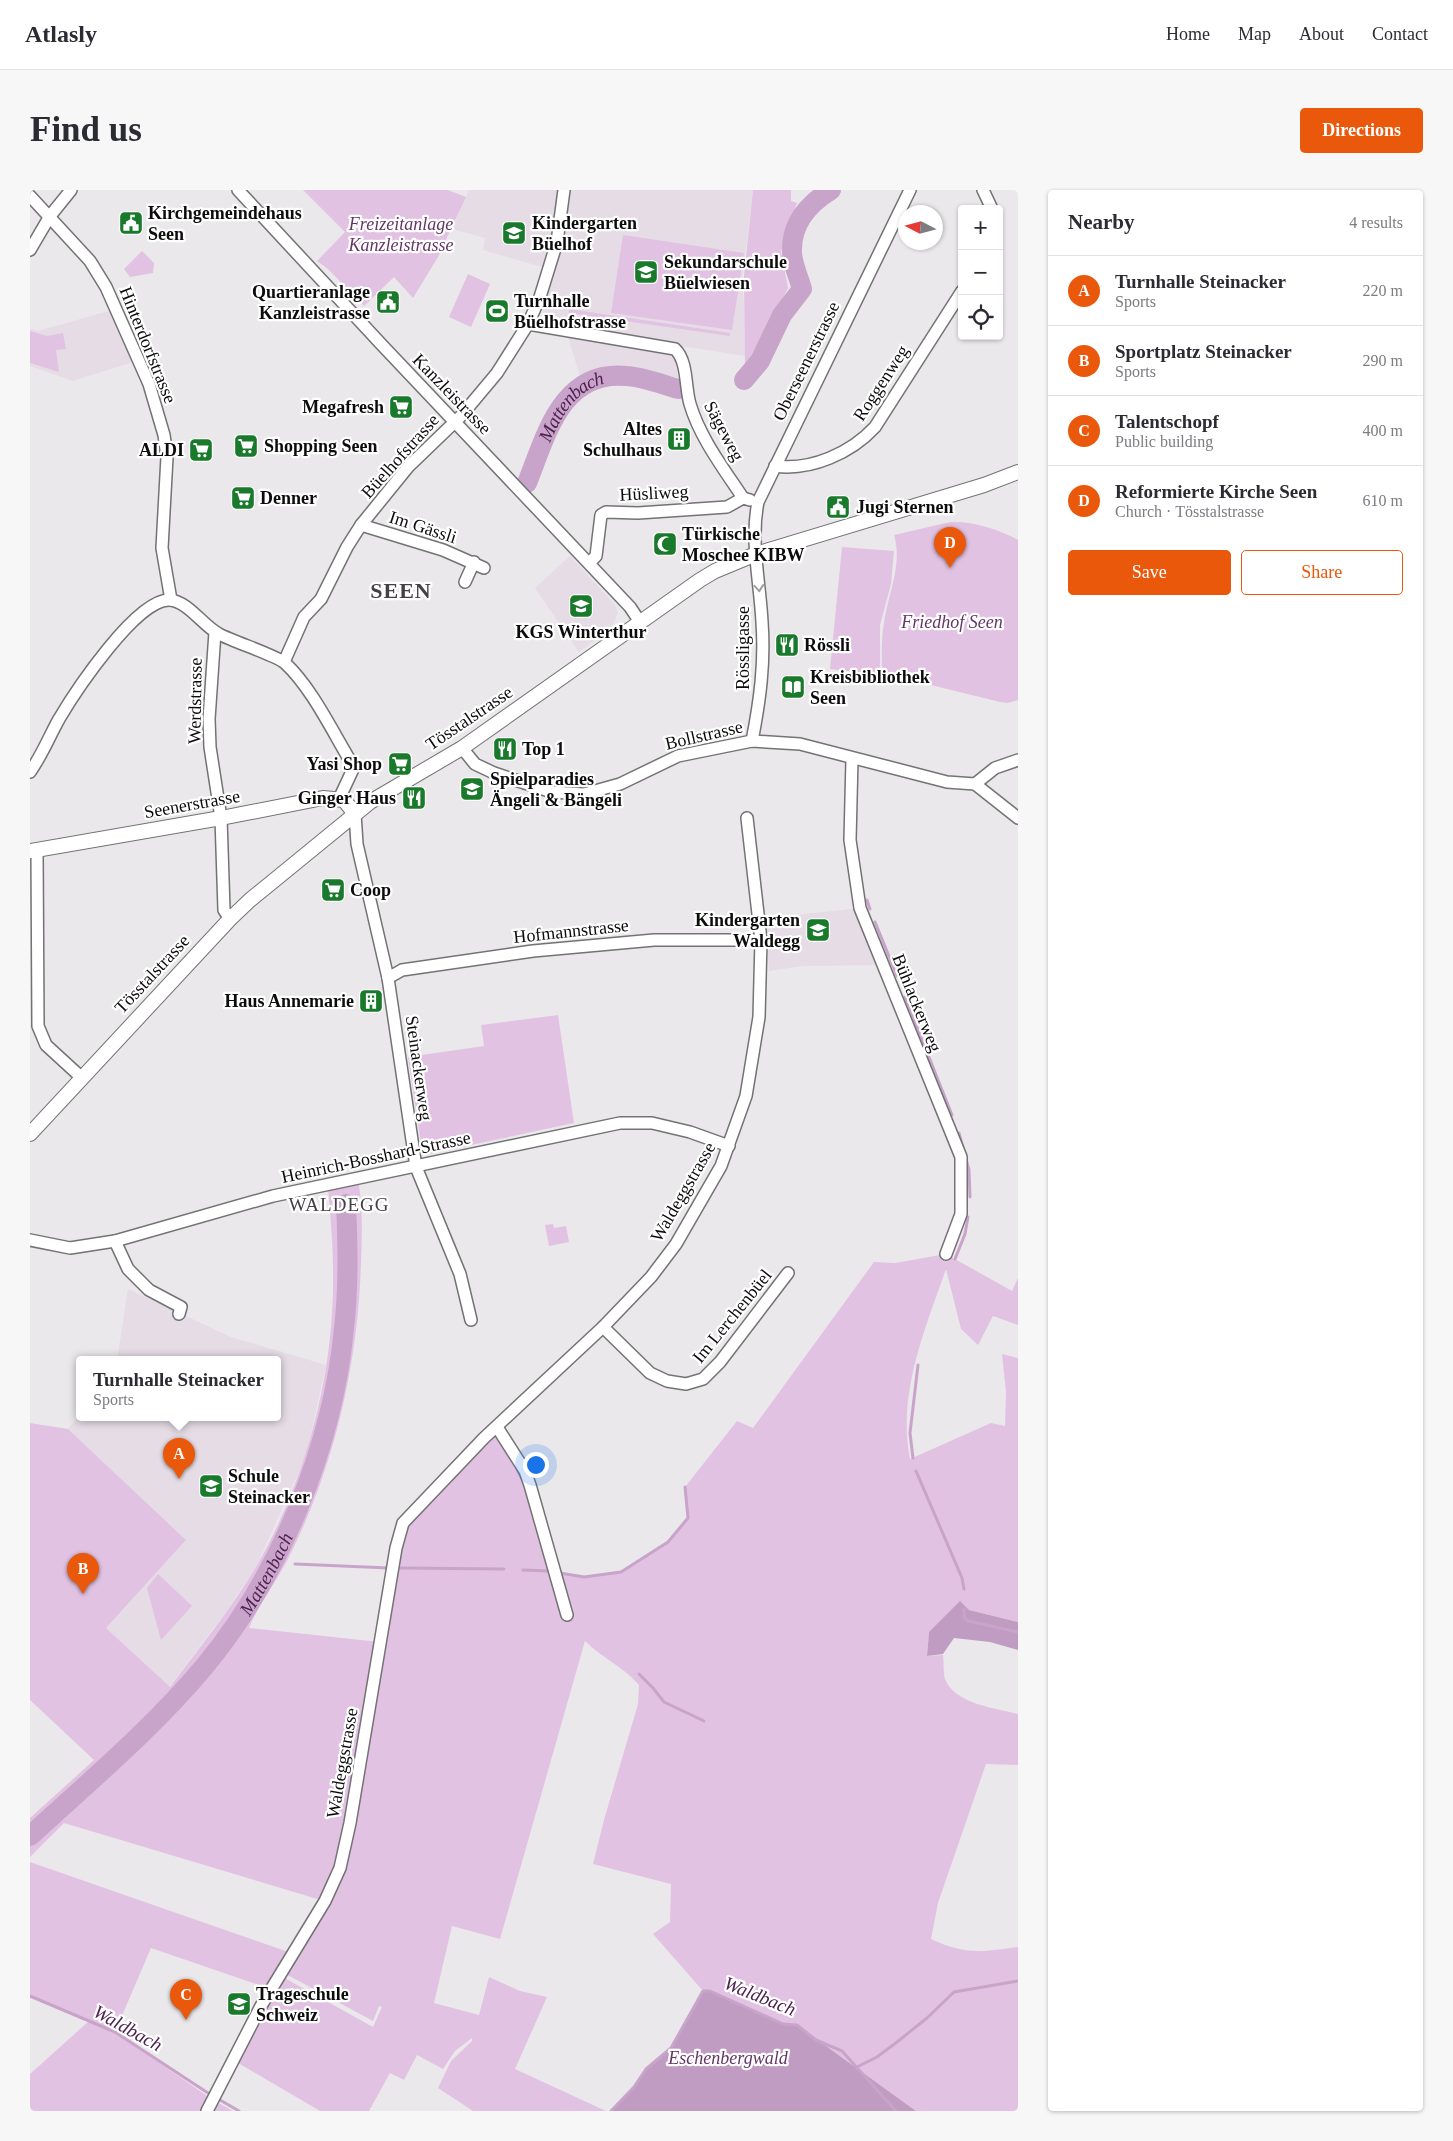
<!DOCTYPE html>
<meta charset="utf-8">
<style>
:root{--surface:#fff;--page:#f7f7f7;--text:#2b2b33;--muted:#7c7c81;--line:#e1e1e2;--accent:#ea580c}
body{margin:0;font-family:"Times New Roman",serif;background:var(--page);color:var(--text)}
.controls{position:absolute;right:15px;top:15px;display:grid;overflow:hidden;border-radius:5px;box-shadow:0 1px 4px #0004}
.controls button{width:45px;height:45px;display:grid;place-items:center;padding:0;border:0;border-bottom:1px solid var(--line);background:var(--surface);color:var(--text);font:25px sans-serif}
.compass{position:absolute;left:868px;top:15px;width:45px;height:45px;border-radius:50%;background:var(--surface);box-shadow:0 1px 4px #0004;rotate:276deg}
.you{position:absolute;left:505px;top:1274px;width:18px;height:18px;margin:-12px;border:4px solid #fff;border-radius:50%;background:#1a73e8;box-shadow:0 0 0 8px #1a73e833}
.badge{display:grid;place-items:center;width:32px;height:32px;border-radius:50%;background:var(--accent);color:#fff;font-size:16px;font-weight:700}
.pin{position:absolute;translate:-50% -41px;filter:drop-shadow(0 1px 2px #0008)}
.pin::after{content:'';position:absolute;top:26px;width:18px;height:15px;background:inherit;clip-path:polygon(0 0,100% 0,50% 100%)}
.popup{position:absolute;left:46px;top:1166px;width:205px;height:65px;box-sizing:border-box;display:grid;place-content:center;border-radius:5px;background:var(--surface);filter:drop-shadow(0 1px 4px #0005);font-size:16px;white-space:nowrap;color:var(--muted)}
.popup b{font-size:19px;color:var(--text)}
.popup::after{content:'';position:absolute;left:50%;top:100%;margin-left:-10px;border:10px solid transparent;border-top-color:var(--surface)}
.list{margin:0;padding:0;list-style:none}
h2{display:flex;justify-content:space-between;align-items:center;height:65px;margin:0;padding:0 20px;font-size:21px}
h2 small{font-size:16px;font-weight:400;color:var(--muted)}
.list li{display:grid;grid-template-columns:32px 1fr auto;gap:15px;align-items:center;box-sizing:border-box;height:70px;padding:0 20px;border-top:1px solid var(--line)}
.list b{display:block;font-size:19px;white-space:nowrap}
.list p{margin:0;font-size:16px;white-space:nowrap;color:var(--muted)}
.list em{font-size:16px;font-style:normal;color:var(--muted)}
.actions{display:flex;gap:10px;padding:15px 20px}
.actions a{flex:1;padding:11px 0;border:1px solid var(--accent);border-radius:5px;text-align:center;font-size:18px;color:var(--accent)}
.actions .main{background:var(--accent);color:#fff}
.icon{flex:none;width:28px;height:28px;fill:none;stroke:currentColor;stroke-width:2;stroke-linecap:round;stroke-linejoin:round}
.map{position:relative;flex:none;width:988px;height:1921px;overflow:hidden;border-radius:5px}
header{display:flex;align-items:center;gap:30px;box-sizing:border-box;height:70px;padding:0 25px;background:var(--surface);border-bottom:1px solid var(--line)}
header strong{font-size:24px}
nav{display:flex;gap:28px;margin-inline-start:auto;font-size:18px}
.intro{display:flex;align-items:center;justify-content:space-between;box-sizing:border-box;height:120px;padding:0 30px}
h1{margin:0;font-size:35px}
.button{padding:12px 22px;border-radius:5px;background:var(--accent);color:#fff;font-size:18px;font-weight:700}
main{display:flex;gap:30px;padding:0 30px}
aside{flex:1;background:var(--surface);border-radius:5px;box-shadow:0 1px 4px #0004}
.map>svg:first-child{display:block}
</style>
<header>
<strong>Atlasly</strong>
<nav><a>Home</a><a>Map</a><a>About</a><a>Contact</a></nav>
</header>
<div class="intro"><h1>Find us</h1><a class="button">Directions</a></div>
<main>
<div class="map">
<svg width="988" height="1921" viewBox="0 0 988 1921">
<rect width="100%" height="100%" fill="#ebe8eb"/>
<g fill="#e5dce5">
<polygon points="439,0 723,0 713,84 715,166 516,135 510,107 519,79 453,60 455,48 422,39"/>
<polygon points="86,119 109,170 43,191 0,176 0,139 8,141"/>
<polygon points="538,147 639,161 646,169 648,194 628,190 622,181 578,176 550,186"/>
<polygon points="540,366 584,414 588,422 583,436 549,462 505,398"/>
<polygon points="830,718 853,775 773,776 739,781 736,728"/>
<polygon points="98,1099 201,1147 296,1175 276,1266 226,1377 195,1423 139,1497 76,1438 156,1350 38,1239 50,1225 50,1228 248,1228 248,1170 87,1170"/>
</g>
<g fill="#e2c2e2">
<polygon points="273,0 418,0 436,7 408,67 383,108 364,87 334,116 298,79 287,71 315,42"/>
<polygon points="723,0 761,0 761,11 767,13 751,61 758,98 719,178 715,177 714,86"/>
<polygon points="593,45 714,63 702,140 581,123"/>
<polygon points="112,61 124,73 123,83 100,87 94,79"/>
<polygon points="438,84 460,94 441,137 419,127"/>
<polygon points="539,119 700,143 700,146 539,123"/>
<polygon points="0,141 17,146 33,143 36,159 26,160 29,182 0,173"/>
<path d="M 920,332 C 942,331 969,339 988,350 L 988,510 L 978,513 L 970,512 L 852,483 C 852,467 851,449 854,433 C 858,404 873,374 864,345 Z"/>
<polygon points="812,357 864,361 861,394 850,435 850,485 800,479"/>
<polygon points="528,825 544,933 399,964 392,960 378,867 454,856 451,835"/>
<path d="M 328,989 C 333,1016 332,1045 331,1073 C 328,1173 305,1275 260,1365 C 248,1390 229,1413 219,1438 L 350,1452 L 373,1333 L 467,1237 L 495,1281 L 530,1383 L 554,1387 L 591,1382 L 638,1352 L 658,1328 L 655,1297 L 707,1231 L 723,1238 L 844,1072 L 865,1073 L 916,1064 L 982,1101 L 988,1088 L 988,1135 L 963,1126 L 948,1155 L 931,1139 L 916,1079 C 895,1139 867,1205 880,1269 L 961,1233 L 975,1236 L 976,1202 L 972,1164 L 988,1168 L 988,1432 L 939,1420 L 899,1442 L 897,1466 L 913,1465 C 914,1472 913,1482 915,1489 C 925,1514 965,1518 988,1524 L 988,1575 L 956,1574 L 908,1713 L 901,1749 C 935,1765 952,1762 988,1757 L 988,1921 L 886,1921 L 767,1835 L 753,1834 L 680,1801 L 673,1801 L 623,1744 L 640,1732 L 641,1694 L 563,1674 L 574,1630 L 608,1514 L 609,1495 C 594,1477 572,1468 555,1451 L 470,1749 L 422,1736 L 404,1813 L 449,1825 L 459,1787 L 490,1801 L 517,1807 L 485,1879 L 576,1921 L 443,1921 L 408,1898 L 421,1871 L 442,1851 L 442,1848 L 425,1861 L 413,1879 L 387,1865 L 374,1890 L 360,1883 L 339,1921 L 290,1921 L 203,1870 L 253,1787 L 343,1837 L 352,1817 L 349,1816 L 343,1831 L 252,1782 L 241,1799 L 121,1758 L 85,1842 L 183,1910 L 203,1921 L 0,1921 L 0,1884 L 59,1831 L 0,1806 L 0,1672 L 264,1764 L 294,1711 L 34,1633 L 0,1667 L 0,1628 L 64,1570 L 0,1510 L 0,1233 L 38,1239 L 156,1350 L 76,1438 L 140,1497 C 169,1458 201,1419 226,1377 C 277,1288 305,1182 303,1079 C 303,1052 300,1024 298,996 Z"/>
<polygon points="523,1034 524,1038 536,1036 539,1052 519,1056 515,1035"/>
<polygon points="128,1384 162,1416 131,1450 117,1398"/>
</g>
<g fill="#c19cc2">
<polygon points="930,1411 939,1420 988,1432 988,1460 960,1452 924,1448 913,1464 897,1466 899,1442"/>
<polygon points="673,1801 680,1801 753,1834 767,1835 886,1921 581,1921 604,1897 616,1879 641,1858"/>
</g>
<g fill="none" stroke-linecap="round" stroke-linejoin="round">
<g stroke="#c9a4ca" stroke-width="3">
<polyline points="837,710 840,719"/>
<polyline points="845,732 867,786"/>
<polyline points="875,807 922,925"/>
<polyline points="929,943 939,980 940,1007"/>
<polyline points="925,1069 935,1044 938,1027"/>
<polyline points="883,1268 880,1243 888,1175"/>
<polyline points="886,1281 932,1388 934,1399"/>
<polyline points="265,1374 359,1378"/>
<polyline points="371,1378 474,1379"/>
<polyline points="493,1380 519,1381"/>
<polyline points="530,1383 554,1387 591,1382 638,1352 658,1328 655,1297"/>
<polyline points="934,1419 934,1427 938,1431 988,1442"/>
<polyline points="609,1484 623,1498 634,1512 674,1531"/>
<polyline points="0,1806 85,1842 178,1903"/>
<polyline points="827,1877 847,1867 867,1852 897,1828 924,1802 988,1791"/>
<polyline points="190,1910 209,1921"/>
<polyline points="581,1921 604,1897 616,1879 641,1858 673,1801 680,1801 753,1834 767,1835 786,1850 812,1861 866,1921"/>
</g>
<g stroke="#c9a4ca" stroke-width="20">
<path d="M 714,190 L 730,171 L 752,125 L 772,99 C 769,88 762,73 762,62 C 761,33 778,14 801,0"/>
<path id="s1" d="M 497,293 C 516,246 531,180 596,186 C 614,187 631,194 648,199"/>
<path id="s2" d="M 0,1646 C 60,1591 122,1539 174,1477 C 250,1386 303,1256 314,1138 C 319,1097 318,1055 316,1014"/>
</g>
<defs>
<g id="minor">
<polyline points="208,0 351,154 600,417 610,432"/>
<polyline points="953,0 962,19"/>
<polyline points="0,6 60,71 76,97 119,194 134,245 137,267 132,358 141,410"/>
<polyline points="0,60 20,26 41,0"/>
<path d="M 498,134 L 645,159 C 658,171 655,198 660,214 C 670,248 694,279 713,308"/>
<path d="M 745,276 C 781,281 821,263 845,237 L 932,101"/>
<polyline points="331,335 413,360 454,378"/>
<polyline points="559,373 566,366 571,325 576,322 608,323 697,317 713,308 720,310"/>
<polyline points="435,392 444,372"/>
<polyline points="185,442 179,529 180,557 191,628 194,720 200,729"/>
<polyline points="254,472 274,427 291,409 317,357 331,335 378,277 431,226 467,183 498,134 510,107 527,52 534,0"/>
<path d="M 722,551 C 730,510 735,473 732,432 C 730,392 720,351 728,312 L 880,0"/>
<polyline points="432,558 445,574 464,583 522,602 554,604 590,594 648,566 722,551 770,554 917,592 945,594 988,628"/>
<polyline points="822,569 820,650 830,718 931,967 931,1024 916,1064"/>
<path d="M 0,582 C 12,565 19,547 29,529 C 45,502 107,408 140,410 C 159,412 173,436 189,444 C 204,452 245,465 255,473 C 283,499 304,545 324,577 L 309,609"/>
<polyline points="945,594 965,578 988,570"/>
<polyline points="325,624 327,654 358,788 386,977 430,1084 441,1130"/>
<polyline points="7,660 8,836 16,855 52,888"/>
<polyline points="358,788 372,780 503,761 624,750 731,750"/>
<polyline points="0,1050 40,1058 85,1051 243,1006 590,933 622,933 660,942 699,956"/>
<polyline points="85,1051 98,1079 119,1100 151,1117 149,1124"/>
<polyline points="573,1137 620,1183 637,1191 656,1194 673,1189 690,1172 758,1083"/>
<polyline points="467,1237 495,1281 500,1295 537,1425"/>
<polyline points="177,1921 231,1816 295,1711 310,1678 320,1633 366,1358 373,1333 454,1248 573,1137 621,1087 646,1054 691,976 716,906 729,827 731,750 717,628"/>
</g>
<g id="major">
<polyline points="0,661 191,628 293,608 314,610 325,624"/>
<polyline points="0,944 200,729 220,710 340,612 432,558 670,390 685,381 726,364 954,295 988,282"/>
</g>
</defs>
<use href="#minor" stroke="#747274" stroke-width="14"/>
<use href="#major" stroke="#747274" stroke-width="16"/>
<use href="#minor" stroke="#fff" stroke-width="11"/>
<use href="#major" stroke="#fff" stroke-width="14"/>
</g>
<defs><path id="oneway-chevron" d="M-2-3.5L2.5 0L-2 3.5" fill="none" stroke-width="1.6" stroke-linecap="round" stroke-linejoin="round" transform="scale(1.25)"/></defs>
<use stroke="#9e9e9e" href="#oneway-chevron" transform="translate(729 398) rotate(85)"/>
<defs>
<symbol id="civic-square" viewBox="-11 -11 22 22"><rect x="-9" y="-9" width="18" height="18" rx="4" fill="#1a7a2c" stroke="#fff"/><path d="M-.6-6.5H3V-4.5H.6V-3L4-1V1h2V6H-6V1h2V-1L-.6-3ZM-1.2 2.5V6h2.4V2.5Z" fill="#fff"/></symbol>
<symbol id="school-square" viewBox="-11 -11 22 22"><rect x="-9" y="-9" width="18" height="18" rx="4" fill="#1a7a2c" stroke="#fff"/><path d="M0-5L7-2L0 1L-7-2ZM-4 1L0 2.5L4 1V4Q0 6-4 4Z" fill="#fff"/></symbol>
<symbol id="stadium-square" viewBox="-11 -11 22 22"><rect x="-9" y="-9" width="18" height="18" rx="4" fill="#1a7a2c" stroke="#fff"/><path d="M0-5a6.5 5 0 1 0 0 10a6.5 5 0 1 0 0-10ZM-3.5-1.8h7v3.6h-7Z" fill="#fff"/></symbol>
<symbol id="supermarket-square" viewBox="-11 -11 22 22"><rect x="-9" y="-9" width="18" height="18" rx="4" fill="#1a7a2c" stroke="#fff"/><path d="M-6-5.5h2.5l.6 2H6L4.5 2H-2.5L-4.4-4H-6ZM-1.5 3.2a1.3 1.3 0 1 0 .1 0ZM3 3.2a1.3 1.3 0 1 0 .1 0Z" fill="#fff"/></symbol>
<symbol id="building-square" viewBox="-11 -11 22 22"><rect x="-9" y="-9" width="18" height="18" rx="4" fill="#1a7a2c" stroke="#fff"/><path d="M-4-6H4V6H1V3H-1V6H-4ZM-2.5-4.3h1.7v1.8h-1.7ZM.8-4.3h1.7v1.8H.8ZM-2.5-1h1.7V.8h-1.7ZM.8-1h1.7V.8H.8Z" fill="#fff"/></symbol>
<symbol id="mosque-square" viewBox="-11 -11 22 22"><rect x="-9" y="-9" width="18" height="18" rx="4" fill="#1a7a2c" stroke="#fff"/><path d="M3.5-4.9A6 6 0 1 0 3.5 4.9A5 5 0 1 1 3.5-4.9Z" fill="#fff"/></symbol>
<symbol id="restaurant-square" viewBox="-11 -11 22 22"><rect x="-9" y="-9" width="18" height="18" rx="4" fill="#1a7a2c" stroke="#fff"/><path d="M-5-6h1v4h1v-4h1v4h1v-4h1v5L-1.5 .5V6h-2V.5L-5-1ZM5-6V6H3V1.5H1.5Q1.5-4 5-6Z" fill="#fff"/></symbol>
<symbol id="library-square" viewBox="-11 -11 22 22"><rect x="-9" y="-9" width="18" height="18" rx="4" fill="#1a7a2c" stroke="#fff"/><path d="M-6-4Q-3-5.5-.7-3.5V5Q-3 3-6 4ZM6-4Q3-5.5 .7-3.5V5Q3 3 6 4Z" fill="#fff"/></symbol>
</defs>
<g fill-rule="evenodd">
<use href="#civic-square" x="87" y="19" width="28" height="28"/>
<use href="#school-square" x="470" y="29" width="28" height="28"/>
<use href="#school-square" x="602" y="68" width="28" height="28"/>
<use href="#civic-square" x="344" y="98" width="28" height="28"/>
<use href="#stadium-square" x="453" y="107" width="28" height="28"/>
<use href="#supermarket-square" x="357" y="203" width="28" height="28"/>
<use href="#building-square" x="635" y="235" width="28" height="28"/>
<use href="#supermarket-square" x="202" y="242" width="28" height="28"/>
<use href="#supermarket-square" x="157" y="246" width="28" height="28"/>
<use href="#supermarket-square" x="199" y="294" width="28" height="28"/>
<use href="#civic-square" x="794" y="303" width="28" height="28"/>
<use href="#mosque-square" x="621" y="340" width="28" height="28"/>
<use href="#school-square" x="537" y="402" width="28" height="28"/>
<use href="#restaurant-square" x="743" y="441" width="28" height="28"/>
<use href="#library-square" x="749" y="483" width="28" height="28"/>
<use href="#restaurant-square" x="461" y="545" width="28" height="28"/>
<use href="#supermarket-square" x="356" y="560" width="28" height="28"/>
<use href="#school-square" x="428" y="585" width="28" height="28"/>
<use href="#restaurant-square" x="370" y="594" width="28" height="28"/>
<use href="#supermarket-square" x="289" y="686" width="28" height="28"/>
<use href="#school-square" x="774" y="726" width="28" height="28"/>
<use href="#building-square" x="327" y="797" width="28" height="28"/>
<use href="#school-square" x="167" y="1282" width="28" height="28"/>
<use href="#school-square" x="195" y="1800" width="28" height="28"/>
</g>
<g text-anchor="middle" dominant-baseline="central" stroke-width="4.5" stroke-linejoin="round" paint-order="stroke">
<g font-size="18" font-weight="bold" fill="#0d0c0d" stroke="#fff" text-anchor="start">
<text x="118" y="23">Kirchgemeindehaus<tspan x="118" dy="21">Seen</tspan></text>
<text x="502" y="33">Kindergarten<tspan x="502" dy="21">Büelhof</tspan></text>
<text x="634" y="72">Sekundarschule<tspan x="634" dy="21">Büelwiesen</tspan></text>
<text x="340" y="102" text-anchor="end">Quartieranlage<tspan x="340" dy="21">Kanzleistrasse</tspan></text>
<text x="484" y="111">Turnhalle<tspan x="484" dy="21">Büelhofstrasse</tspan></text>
<text x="354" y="217" text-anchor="end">Megafresh</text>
<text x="632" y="239" text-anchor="end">Altes<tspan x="632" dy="21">Schulhaus</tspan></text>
<text x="234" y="256">Shopping Seen</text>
<text x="154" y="260" text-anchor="end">ALDI</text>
<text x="230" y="308">Denner</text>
<text x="826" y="317">Jugi Sternen</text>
<text x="652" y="344">Türkische<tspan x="652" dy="21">Moschee KIBW</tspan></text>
<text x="551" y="442" text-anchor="middle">KGS Winterthur</text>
<text x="774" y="455">Rössli</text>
<text x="780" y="487">Kreisbibliothek<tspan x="780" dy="21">Seen</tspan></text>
<text x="492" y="559">Top 1</text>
<text x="352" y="574" text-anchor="end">Yasi Shop</text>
<text x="460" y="589">Spielparadies<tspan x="460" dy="21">Ängeli &amp; Bängeli</tspan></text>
<text x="366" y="608" text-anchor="end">Ginger Haus</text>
<text x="320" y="700">Coop</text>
<text x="770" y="730" text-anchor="end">Kindergarten<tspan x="770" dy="21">Waldegg</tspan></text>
<text x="324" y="811" text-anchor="end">Haus Annemarie</text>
<text x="198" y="1286">Schule<tspan x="198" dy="21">Steinacker</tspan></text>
<text x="226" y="1804">Trageschule<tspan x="226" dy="21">Schweiz</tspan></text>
</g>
<g font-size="18" font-style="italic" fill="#643566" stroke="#fff">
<text x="371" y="34">Freizeitanlage<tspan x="371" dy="21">Kanzleistrasse</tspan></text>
<text x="922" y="432">Friedhof Seen</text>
<text x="698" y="1868">Eschenbergwald</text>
</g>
<g font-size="18" fill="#0d0c0d" stroke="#fff">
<text transform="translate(118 155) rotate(68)">Hinterdorfstrasse</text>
<text transform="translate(776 171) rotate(-64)">Oberseenerstrasse</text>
<text transform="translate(851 193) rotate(-57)">Roggenweg</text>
<text transform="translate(422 204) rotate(46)">Kanzleistrasse</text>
<text transform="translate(694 241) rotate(62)">Sägeweg</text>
<text transform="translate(370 266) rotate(-48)">Büelhofstrasse</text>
<text transform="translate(624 303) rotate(-3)">Hüsliweg</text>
<text transform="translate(393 337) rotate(18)">Im Gässli</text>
<text transform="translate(713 458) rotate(-90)">Rössligasse</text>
<text transform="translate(165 511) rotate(-89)">Werdstrasse</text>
<text transform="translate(439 528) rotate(-34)">Tösstalstrasse</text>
<text transform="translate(674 545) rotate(-13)">Bollstrasse</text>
<text transform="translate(162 614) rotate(-10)">Seenerstrasse</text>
<text transform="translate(541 741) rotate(-6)">Hofmannstrasse</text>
<text transform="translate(122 784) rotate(-47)">Tösstalstrasse</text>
<text transform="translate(887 813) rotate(68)">Bühlackerweg</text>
<text transform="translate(389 878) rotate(82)">Steinackerweg</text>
<text transform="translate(346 967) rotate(-12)">Heinrich-Bosshard-Strasse</text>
<text transform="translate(653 1002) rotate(-60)">Waldeggstrasse</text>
<text transform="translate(702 1126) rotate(-51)">Im Lerchenbüel</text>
<text transform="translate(312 1573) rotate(-80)">Waldeggstrasse</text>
</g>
<g font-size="19" font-style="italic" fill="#4f2151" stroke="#fff">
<text stroke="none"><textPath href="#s1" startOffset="91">Mattenbach</textPath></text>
<text stroke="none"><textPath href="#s2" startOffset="355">Mattenbach</textPath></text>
<text transform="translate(730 1806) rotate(22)">Waldbach</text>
<text transform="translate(98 1838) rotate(29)">Waldbach</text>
</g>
<g font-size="19" letter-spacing="1" fill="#444144" stroke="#fff">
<text x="309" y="1014">WALDEGG</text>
</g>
<g font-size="22" font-weight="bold" letter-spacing="1" fill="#444144" stroke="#fff">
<text x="371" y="400">SEEN</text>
</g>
</g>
</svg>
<div class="controls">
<button>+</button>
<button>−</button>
<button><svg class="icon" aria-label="locate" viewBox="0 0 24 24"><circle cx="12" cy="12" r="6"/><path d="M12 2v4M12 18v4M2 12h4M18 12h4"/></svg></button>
</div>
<svg class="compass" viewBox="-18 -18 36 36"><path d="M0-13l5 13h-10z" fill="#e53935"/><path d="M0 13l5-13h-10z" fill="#7c7c81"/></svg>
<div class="you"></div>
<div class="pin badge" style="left:149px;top:1289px">A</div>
<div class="popup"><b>Turnhalle Steinacker</b>Sports</div>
<div class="pin badge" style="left:53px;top:1404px">B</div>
<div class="pin badge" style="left:156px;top:1830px">C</div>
<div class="pin badge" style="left:920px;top:378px">D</div>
</div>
<aside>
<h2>Nearby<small>4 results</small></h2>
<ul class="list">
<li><span class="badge">A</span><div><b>Turnhalle Steinacker</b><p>Sports</p></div><em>220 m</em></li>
<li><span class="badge">B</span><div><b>Sportplatz Steinacker</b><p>Sports</p></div><em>290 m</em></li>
<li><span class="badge">C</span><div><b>Talentschopf</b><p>Public building</p></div><em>400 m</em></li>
<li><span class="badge">D</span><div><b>Reformierte Kirche Seen</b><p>Church · Tösstalstrasse</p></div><em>610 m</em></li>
</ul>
<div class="actions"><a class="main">Save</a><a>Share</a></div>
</aside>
</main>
